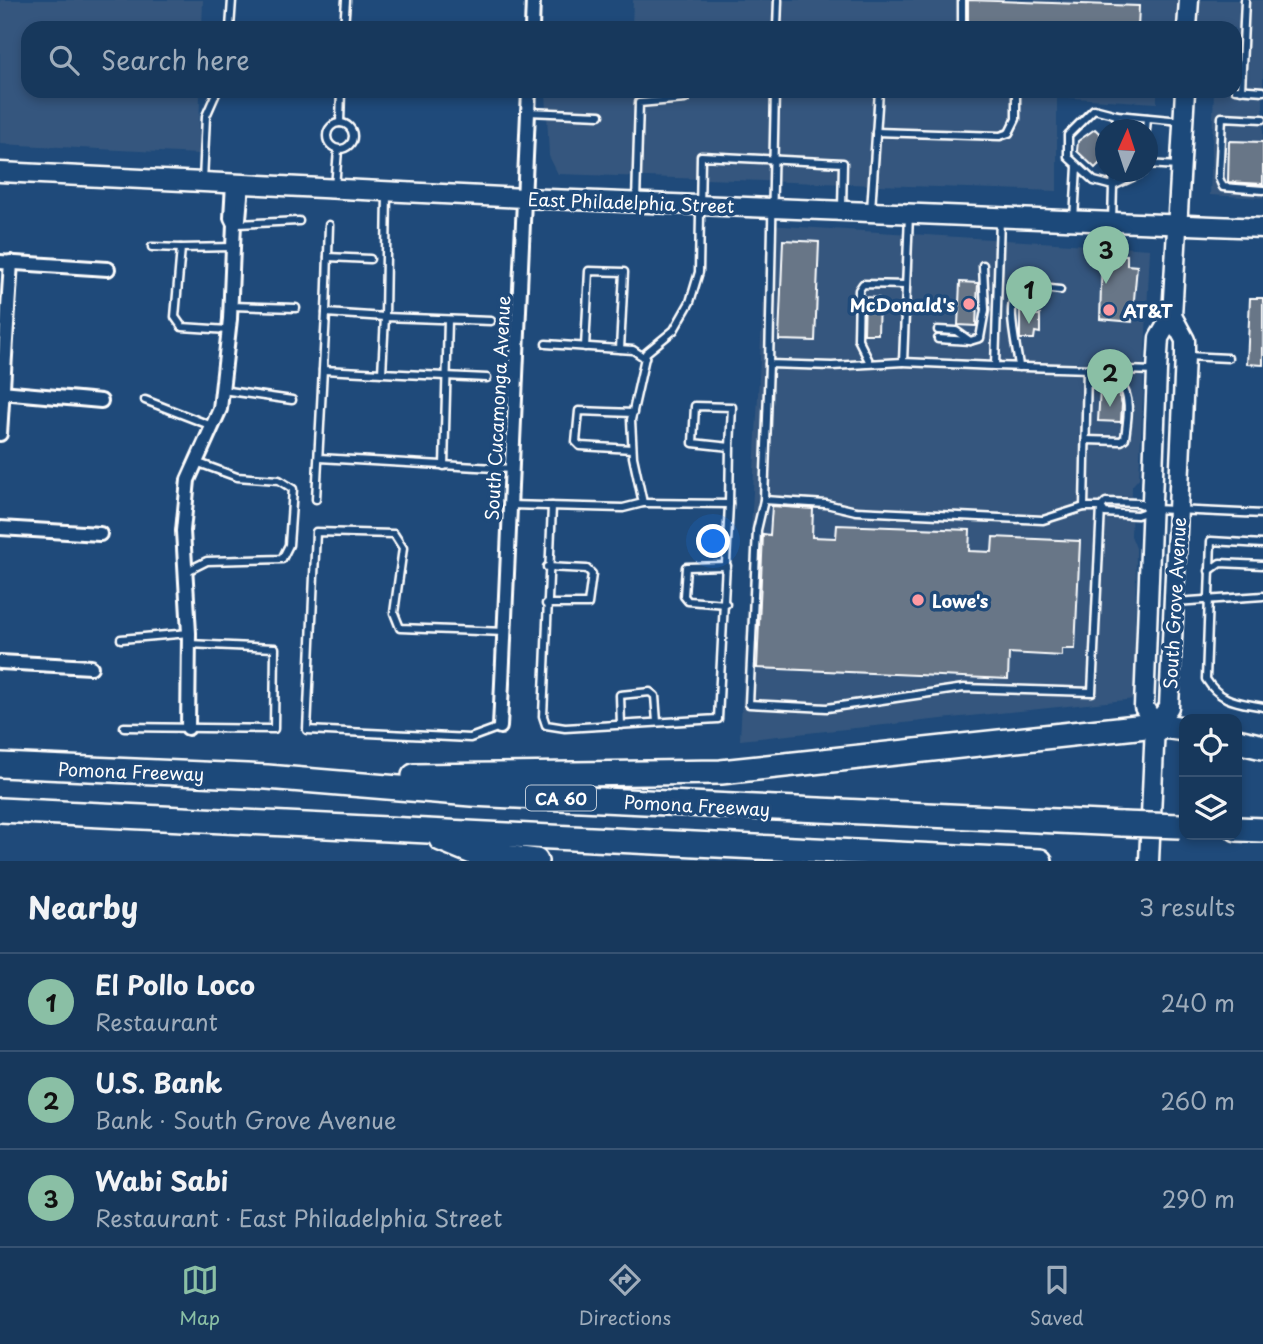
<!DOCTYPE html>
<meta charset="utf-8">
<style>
:root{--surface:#17385c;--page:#203f62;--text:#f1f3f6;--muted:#9eacbb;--line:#365272;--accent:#8abfa5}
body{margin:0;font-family:"Playpen Sans",sans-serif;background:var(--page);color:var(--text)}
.controls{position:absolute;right:21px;bottom:21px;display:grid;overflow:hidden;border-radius:14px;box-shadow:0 4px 10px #0003}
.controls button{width:63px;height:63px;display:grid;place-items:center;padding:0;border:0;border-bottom:2px solid var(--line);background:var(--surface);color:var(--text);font:35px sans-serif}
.compass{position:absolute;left:1095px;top:119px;width:63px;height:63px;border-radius:50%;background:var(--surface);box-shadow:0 4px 10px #0003;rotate:3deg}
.you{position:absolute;left:714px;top:542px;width:24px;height:24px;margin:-18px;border:5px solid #fff;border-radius:50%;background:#1a73e8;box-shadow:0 0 0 10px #1a73e833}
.badge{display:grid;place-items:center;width:46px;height:46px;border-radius:50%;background:var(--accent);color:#111;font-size:23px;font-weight:700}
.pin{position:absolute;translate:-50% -58px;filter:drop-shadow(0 2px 4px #0008)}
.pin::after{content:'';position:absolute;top:37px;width:24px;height:21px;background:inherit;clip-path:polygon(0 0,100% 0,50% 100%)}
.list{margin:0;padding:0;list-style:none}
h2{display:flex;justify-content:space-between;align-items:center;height:91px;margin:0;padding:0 28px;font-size:30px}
h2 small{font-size:23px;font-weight:400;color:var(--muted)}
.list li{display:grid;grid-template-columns:46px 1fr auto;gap:21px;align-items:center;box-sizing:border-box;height:98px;padding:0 28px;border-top:2px solid var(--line)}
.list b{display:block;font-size:26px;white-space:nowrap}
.list p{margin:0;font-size:23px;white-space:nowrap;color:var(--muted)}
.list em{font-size:23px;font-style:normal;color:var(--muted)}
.icon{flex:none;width:38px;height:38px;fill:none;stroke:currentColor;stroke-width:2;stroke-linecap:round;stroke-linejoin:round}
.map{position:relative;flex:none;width:1263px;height:861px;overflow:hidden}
.search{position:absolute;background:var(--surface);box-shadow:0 4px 10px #0003;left:21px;right:21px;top:21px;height:77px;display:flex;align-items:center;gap:18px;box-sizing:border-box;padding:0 24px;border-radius:21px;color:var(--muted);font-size:26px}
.sheet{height:385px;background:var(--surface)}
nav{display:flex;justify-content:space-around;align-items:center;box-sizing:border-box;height:98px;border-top:2px solid var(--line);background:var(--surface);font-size:19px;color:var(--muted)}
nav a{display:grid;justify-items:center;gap:4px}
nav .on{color:var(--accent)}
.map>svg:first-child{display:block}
</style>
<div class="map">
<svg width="1263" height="861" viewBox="0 0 1263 861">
<rect width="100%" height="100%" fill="#1f4a7a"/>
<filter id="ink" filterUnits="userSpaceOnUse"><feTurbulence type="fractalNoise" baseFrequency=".0143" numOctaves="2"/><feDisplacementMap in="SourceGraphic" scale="14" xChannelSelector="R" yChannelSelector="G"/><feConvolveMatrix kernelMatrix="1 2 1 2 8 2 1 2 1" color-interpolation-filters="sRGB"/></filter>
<g filter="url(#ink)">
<g fill="#35577e">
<polygon points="0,0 203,0 202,28 28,28 28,91 200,91 199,154 0,144"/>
<polygon points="633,0 1263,0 1263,198 1210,195 1214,91 1235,91 1235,28 632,28"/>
<polygon points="546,91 1157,91 1157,103 1057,97 1057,191 558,174 549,156"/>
<polygon points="767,225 1150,249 1139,478 1132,486 1131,536 1136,548 1135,699 740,740"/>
</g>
<g fill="#687687" stroke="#fff" stroke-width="2">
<polygon points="968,0 1139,6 1138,28 968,28"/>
<polygon points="1095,129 1105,139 1105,158 1095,168 1077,151 1078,141"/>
<polygon points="1229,141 1263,142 1263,184 1228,182"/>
<polygon points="783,240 819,242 815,341 779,340"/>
<polygon points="1102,254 1127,255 1127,265 1137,266 1132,322 1100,319"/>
<polygon points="960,282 978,283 976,326 958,325"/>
<polygon points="865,297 879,298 878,334 864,334"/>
<polygon points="1020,298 1036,298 1035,315 1040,315 1040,333 1035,332 1034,339 1020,339"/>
<polygon points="1250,298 1263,298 1263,365 1247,364"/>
<polygon points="1100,389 1118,391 1122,404 1121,422 1098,421"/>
<polygon points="772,506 813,509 812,537 836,538 837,525 970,530 969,551 992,552 993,537 1080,541 1075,649 1062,649 1062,656 1009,653 1008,679 757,668 763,534 770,535"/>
</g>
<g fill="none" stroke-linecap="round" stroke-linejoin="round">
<defs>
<g id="lane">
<polyline points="230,28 232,0"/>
<polyline points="344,28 346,0"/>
<polyline points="777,28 778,0"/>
<polyline points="962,28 962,0"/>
<polyline points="1235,89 1263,91"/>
<polyline points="1241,90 1245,0"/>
<polyline points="775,91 769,364 832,366 903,362"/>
<polyline points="528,112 600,115"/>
<polyline points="1263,119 1222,117 1219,178 1223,187 1263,190"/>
<circle cx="340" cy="136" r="13"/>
<polyline points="340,123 341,91"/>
<polyline points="1116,130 1117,115"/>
<polyline points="1146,130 1147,118"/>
<polyline points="876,132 1000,136 1009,133 1016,119 1016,91"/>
<polyline points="1148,164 1177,166"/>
<polyline points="1114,172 1113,186 1143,172"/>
<polyline points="203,181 206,116 217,91"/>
<polyline points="335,187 338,150"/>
<polyline points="636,201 639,103 685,99"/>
<polyline points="871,210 879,91"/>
<polyline points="909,215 903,362 995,366"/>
<polyline points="1000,219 995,366 1156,371"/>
<polyline points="1074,220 1077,166"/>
<polyline points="1112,221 1113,186 1094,181 1068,157 1068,135 1094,109 1117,115 1181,121"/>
<polyline points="238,224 299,221"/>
<polyline points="152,247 181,248"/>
<polyline points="328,257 370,259"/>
<polyline points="231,306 296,308"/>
<polyline points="326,313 329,225"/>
<polyline points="228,330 182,327 175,317 181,248 233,247"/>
<polyline points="938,330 956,331 970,341"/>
<polyline points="938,339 970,341 980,338 985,310 983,265"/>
<polyline points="546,344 633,350 645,358"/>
<polyline points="585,347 589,271 624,272 620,349"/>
<polyline points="1187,356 1228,358"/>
<polyline points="870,363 858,339 859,290 863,284 906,285"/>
<polyline points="769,364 764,500 757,530 749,704 827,708 964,688 1092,692 1101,507"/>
<path d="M 1019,367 C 1018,351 1003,300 1020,290 C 1029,285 1049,289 1060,290"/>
<polyline points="323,370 382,373"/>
<polyline points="487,378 382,373 385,317 491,321"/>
<polyline points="222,390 292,400"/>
<polyline points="145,400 212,426"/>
<path d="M 1086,440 L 1121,441 L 1125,438 C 1127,421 1132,398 1121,385 L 1087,383"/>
<polyline points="632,449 580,446 576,442 579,411 633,413"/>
<polyline points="319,458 512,469"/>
<polyline points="444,466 448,320"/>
<polyline points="316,499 326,313 385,317 387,193"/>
<polyline points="764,500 826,504 856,511 1043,520 1084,507 1101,507 1106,502 1138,503 1153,509 1263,514"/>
<polyline points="729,504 730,447 693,443 695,406 732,407 730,447"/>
<polyline points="510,505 623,508 643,503 633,457 631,420 646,353 674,330 690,302 699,272 701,156 843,163 842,209"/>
<polyline points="552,506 543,716 546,725 565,728 718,719 729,504 643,503"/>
<polyline points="1084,507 1087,369"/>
<polyline points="1101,507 1105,513 1137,515 1148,511"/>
<path d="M 1263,544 L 1211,541 L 1206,679 C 1220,702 1238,702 1263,707"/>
<polyline points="1209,571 1220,563 1263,565"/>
<polyline points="185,572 207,561 282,559 289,545 293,489 279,480 237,477 196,462"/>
<polyline points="1175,602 1263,596"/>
<polyline points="546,604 588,604 592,574 587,569 547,567"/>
<polyline points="726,604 688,601 684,596 686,567 727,566"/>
<polyline points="121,639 189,633"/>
<polyline points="621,725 620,695 650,692 655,696 657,722"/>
<polyline points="124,727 274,729 275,648 189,644"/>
<polyline points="500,727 470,738 307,730 316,532 394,534 403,548 394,613 400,628 505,632"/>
</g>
<g id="street">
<polyline points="532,28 533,0"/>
<polyline points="234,224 239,219 242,184"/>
<polyline points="0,262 108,269"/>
<polyline points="1,392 101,401"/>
<polyline points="0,434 11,262"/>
<polyline points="0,528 100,534"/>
<polyline points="0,662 91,667"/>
<polyline points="500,727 529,91"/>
<polyline points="188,728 189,633 183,531 188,480 220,409 230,319 234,224 231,218 233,184"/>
</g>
<g id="secondary">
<polyline points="1187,28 1189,0"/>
<polyline points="0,172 524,198 1263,228"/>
<polyline points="1155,725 1144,707 1157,371 1159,338 1172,316 1185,91"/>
<polyline points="1155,725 1169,707 1185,356 1185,340 1172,316"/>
<polyline points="1149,861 1155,725"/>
</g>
<g id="highway">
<polyline points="1237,741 1263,747"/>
<polyline points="0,765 267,777 471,794 1122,824"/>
<polyline points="414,776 721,772 1155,725 1184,729"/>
<polyline points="0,810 1040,861"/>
<polyline points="1237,829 1263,830"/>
<polyline points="441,839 475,853 536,861"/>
</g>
</defs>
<use href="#lane" stroke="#fff" stroke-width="11"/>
<use href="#street" stroke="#fff" stroke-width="18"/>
<use href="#secondary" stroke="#fff" stroke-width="23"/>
<use href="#highway" stroke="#fff" stroke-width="28"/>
<use href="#lane" stroke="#1f4a7a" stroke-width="6"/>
<use href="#street" stroke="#1f4a7a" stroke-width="12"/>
<use href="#secondary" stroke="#1f4a7a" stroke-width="18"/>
<use href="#highway" stroke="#1f4a7a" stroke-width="23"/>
<defs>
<polyline id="highway-bridge" points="1122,824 1180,826"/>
</defs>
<use href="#highway-bridge" stroke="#fff" stroke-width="28" stroke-linecap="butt"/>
<use href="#highway-bridge" stroke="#1f4a7a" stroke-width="23"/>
</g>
</g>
<g fill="#ff9aa2" stroke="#1f4a7a" stroke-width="2.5">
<circle cx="969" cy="304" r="7"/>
<circle cx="1109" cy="310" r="7"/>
<circle cx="918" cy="600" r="7"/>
</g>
<g text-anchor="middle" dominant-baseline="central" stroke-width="7" stroke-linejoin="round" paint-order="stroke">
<rect fill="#1f4a7a" stroke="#bcc9d7" stroke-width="2" x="526" y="785.5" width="70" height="25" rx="5"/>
<g font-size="16" font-weight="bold" fill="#fff">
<text x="561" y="798">CA 60</text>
</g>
<g font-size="18" fill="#fff" stroke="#1f4a7a">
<text transform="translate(631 202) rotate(2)">East Philadelphia Street</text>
<text transform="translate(497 408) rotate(-87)">South Cucamonga Avenue</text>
<text transform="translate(1174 603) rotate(-87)">South Grove Avenue</text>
<text transform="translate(131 771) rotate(2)">Pomona Freeway</text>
<text transform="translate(697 805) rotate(3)">Pomona Freeway</text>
</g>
<g font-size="18" font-weight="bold" fill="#fff" stroke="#1f4a7a" text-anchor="start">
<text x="955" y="304" text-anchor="end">McDonald's</text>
<text x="1123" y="310">AT&amp;T</text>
<text x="932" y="600">Lowe's</text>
</g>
</g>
</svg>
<div class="controls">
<button><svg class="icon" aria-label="locate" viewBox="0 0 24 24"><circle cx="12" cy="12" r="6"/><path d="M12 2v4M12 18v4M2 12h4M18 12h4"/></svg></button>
<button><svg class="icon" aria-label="layers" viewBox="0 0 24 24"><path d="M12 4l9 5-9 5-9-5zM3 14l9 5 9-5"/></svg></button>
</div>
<svg class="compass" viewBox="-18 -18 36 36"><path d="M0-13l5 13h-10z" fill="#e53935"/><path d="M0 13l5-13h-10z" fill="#9eacbb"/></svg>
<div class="you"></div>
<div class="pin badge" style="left:1029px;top:324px">1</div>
<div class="pin badge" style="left:1110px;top:407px">2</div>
<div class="pin badge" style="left:1106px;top:284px">3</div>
<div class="search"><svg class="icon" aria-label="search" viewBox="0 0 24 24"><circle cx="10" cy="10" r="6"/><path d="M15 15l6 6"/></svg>Search here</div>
</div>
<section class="sheet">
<h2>Nearby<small>3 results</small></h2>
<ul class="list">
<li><span class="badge">1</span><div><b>El Pollo Loco</b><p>Restaurant</p></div><em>240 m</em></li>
<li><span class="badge">2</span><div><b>U.S. Bank</b><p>Bank · South Grove Avenue</p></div><em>260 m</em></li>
<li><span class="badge">3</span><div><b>Wabi Sabi</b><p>Restaurant · East Philadelphia Street</p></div><em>290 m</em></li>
</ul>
</section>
<nav>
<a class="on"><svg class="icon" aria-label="map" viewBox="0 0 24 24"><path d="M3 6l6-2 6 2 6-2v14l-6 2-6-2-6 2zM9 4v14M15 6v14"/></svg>Map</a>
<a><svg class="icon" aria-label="directions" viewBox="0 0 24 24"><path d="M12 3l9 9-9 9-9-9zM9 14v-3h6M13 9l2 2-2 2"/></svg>Directions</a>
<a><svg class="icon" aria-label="saved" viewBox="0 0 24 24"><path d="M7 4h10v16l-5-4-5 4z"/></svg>Saved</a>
</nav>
